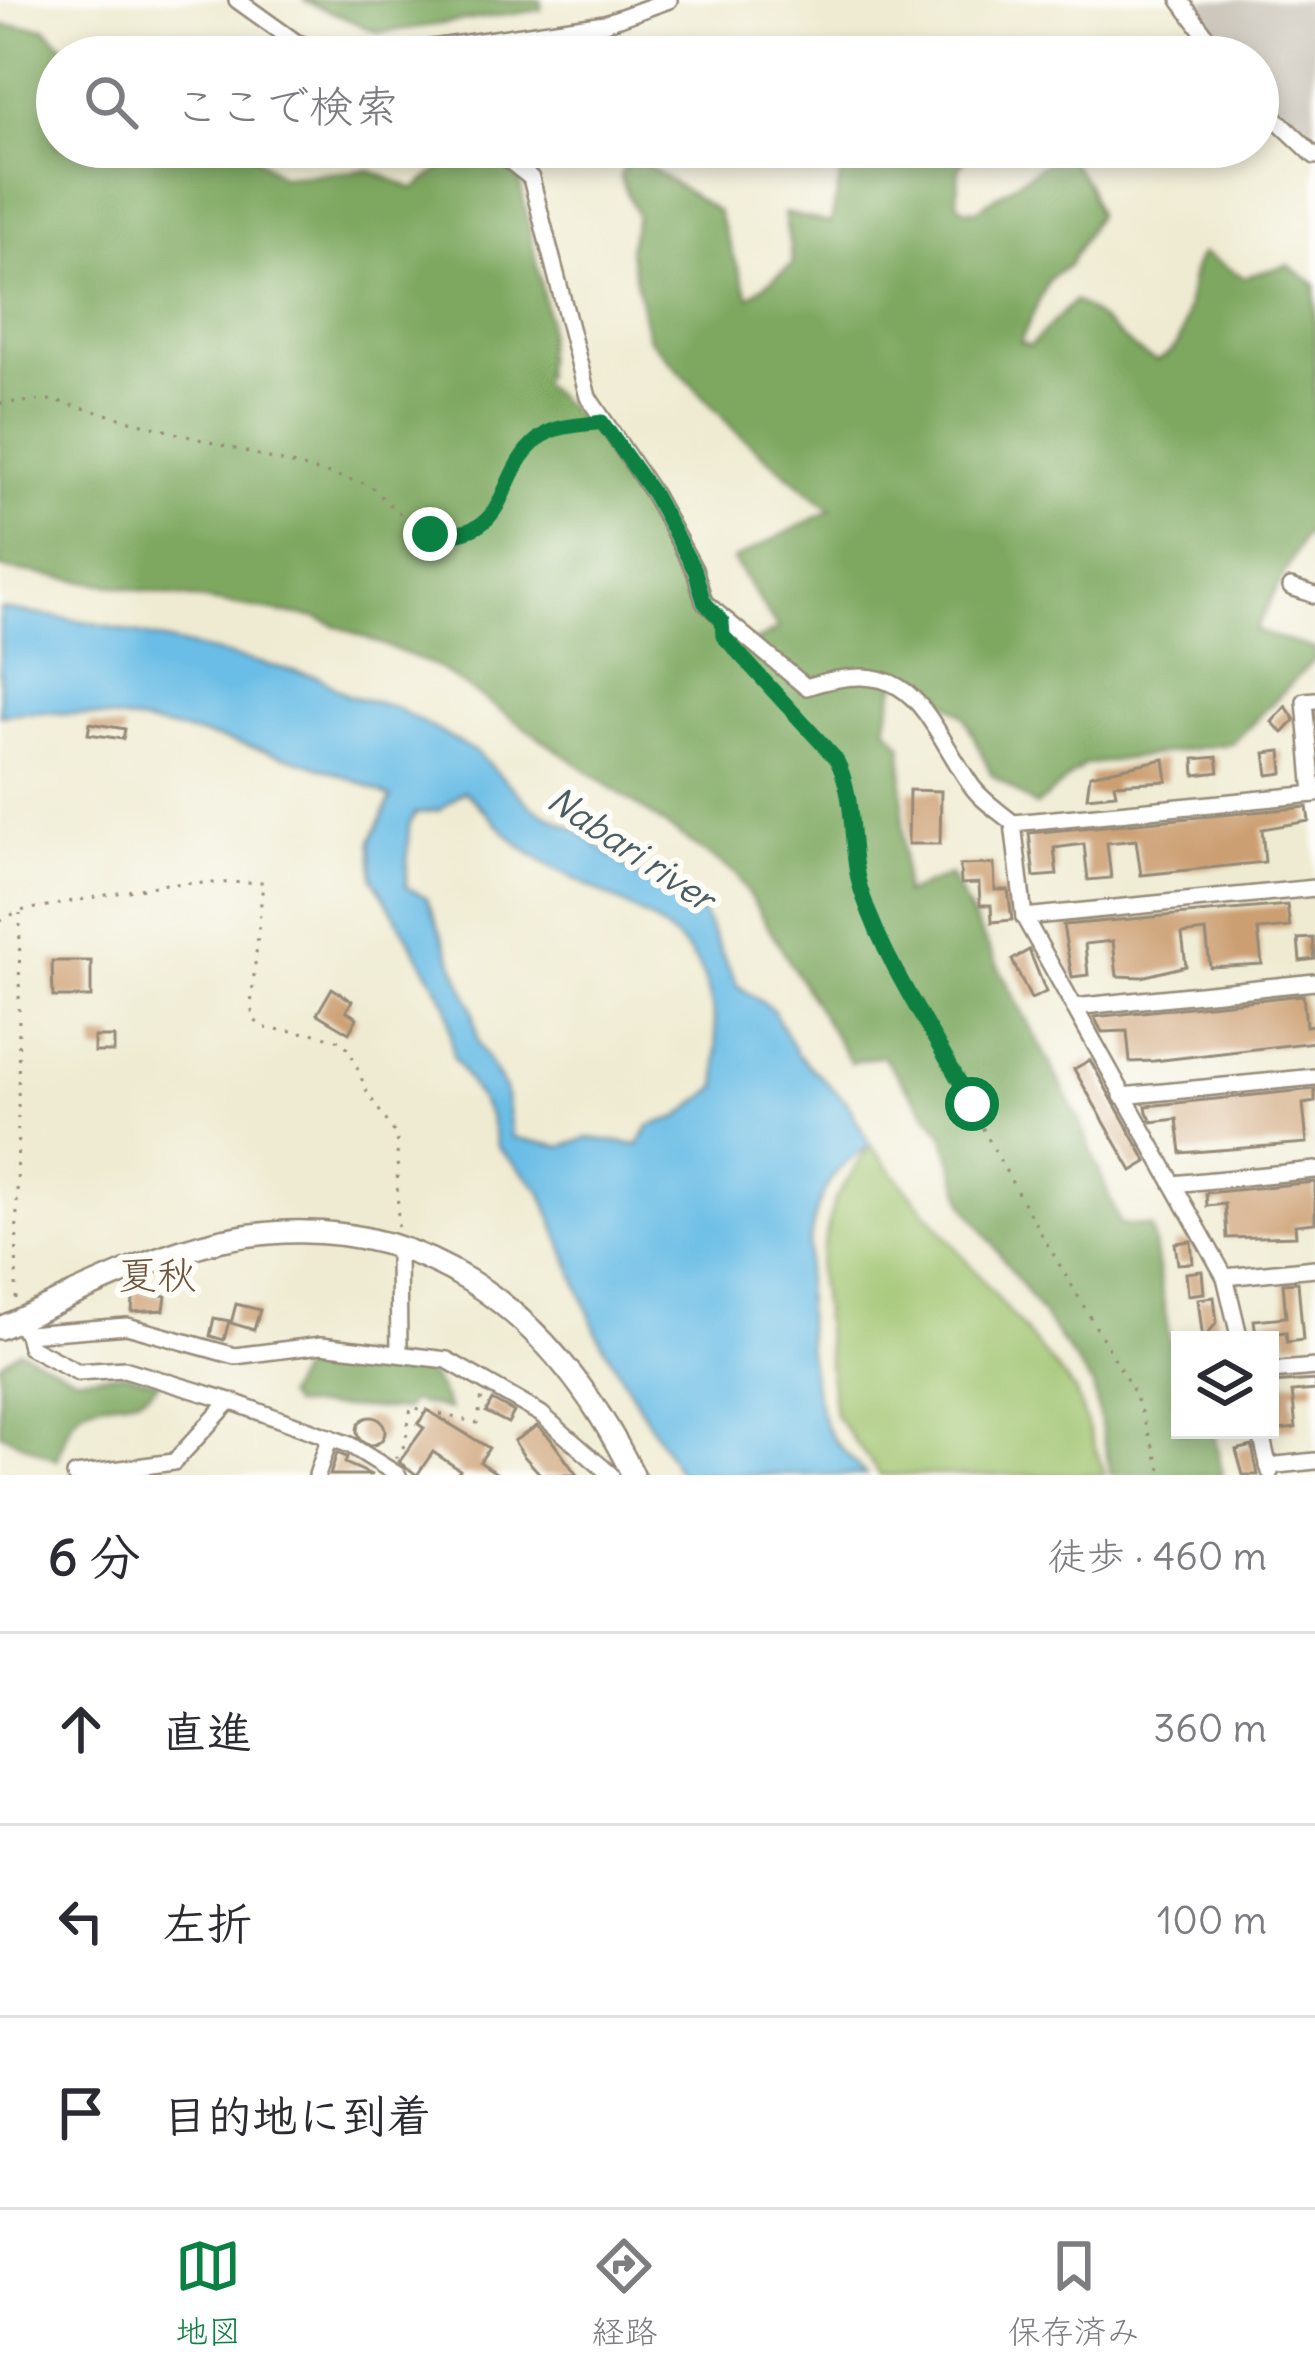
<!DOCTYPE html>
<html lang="ja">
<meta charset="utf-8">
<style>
:root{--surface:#fff;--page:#f7f7f7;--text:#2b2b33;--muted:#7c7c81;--line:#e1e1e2;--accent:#0b8043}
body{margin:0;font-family:Delius,"Klee One",sans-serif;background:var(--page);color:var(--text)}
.controls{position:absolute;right:36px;bottom:36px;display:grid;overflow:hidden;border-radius:0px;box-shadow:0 6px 18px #0003}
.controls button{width:108px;height:108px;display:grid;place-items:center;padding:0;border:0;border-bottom:3px solid var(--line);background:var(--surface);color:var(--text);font:60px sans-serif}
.stop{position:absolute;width:36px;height:36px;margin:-27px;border:9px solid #0b8043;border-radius:50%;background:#fff}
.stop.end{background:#0b8043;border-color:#fff;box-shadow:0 3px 12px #0008}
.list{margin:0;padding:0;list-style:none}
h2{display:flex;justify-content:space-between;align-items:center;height:156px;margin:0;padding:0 48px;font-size:51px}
h2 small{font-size:39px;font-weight:400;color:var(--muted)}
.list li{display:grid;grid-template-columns:78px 1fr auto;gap:36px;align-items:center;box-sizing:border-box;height:192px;padding:0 48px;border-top:3px solid var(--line)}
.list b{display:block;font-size:45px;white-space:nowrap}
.list em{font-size:39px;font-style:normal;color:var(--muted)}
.icon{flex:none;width:66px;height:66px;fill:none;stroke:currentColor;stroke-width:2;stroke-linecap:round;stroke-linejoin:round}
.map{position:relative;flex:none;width:1315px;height:1475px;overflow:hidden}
.search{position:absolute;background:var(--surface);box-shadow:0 6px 18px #0003;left:36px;right:36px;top:36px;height:132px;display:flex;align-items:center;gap:30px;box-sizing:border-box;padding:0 42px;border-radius:66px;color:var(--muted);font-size:45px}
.sheet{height:732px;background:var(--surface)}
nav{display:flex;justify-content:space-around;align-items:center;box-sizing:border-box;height:168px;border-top:3px solid var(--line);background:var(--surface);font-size:33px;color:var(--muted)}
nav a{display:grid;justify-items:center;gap:6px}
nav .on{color:var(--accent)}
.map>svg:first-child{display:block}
</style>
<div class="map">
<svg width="1315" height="1475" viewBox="0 0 1315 1475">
<rect width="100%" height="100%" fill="#fdfcf7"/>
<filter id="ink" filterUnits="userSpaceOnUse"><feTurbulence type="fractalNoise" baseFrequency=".00833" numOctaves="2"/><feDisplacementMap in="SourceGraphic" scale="24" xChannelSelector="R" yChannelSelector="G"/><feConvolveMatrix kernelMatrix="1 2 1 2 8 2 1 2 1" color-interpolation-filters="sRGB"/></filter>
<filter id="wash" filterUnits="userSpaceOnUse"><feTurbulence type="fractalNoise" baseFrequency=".004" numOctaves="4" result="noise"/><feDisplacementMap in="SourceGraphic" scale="48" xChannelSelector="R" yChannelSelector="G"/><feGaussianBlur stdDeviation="2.7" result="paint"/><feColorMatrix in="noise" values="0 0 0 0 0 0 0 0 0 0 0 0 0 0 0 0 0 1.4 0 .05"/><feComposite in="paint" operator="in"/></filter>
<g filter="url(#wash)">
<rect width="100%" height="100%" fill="#efebd2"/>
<polygon fill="#c9c3b8" points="1192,0 1315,0 1315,143 1258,87 1258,57 1233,57"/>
<polygon fill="#9dc26c" stroke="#6c7645" stroke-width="3" points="870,1145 1075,1391 1105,1475 880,1475 835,1415 818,1269 834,1201"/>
<g fill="#7ea860" stroke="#5c693f" stroke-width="3">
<polygon points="303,0 541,0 541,10 379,33"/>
<path d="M 0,25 L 45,28 L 75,57 L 57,57 L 57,147 L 243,147 L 281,177 L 369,170 L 414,189 L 465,151 L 516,163 L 548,319 L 543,385 L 599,435 L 730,656 L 778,629 L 733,560 L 831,510 L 737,433 L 648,337 L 629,248 L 637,216 L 620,176 L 631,155 L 717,211 L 749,297 L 793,264 L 784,213 L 831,223 L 846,147 L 971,147 L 959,169 L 957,203 L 966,210 L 977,210 L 1045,163 L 1067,156 L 1087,183 L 1097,215 L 1068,266 L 1049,279 L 1020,342 L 1030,346 L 1074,301 C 1105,317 1124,347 1156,361 C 1201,344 1178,287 1202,253 L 1244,277 L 1288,265 L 1315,284 L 1315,536 L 1304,535 L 1255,631 L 1315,649 L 1315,659 L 1233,743 L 1084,765 L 1036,806 L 992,775 L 964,716 L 910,675 L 895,685 L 886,727 L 902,745 L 904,894 L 950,875 L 1079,1119 L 1120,1224 L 1151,1227 L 1170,1342 L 1180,1353 L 1180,1430 L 1213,1430 L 1223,1475 L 1111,1475 L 1093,1386 L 965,1205 L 944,1136 L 882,1055 L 851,1063 L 736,874 L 436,666 L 317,618 L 0,568 Z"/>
<path d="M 20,1350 L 76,1377 L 124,1373 L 159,1382 C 138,1412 101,1391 78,1414 C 67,1424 63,1446 57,1460 L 0,1433 L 0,1363 Z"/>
<path d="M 365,1356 C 413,1364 430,1361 449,1410 L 411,1401 L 405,1410 L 292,1405 L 285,1396 L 304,1363 Z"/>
</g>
<path fill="#6abde6" stroke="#527482" stroke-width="3" fill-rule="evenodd" d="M 0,609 L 89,622 L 318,677 L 349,696 L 394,707 L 476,752 L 532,807 L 581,833 L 656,890 L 699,906 L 737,985 L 773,1010 L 797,1054 L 847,1102 L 870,1145 C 859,1154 842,1164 834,1175 C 793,1230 802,1363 825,1424 C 832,1442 853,1460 866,1475 L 680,1475 L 598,1336 L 541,1191 L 497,1146 L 490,1116 L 453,1056 L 447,1004 L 373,878 L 371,841 L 391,798 C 316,754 84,699 0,715 ZM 464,791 C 483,807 498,827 517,843 C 565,885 670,910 699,967 C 717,1002 717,1048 718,1086 L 679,1117 L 649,1126 L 639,1145 L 589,1138 L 561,1147 L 512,1137 L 505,1089 L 478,1043 L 473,1010 L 426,897 L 406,887 L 409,825 L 416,813 L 440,810 Z"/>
<g id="blocks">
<g fill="#cc9f72">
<polygon points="1286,706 1295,720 1283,733 1272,722"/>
<polygon points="90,723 125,729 123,739 88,734"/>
<polygon points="1281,751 1283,773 1268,775 1265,753"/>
<polygon points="1217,757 1219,772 1195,775 1194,759"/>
<polygon points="1164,759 1167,781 1114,784 1116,794 1087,797 1090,775"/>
<polygon points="909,790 941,791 940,844 908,844"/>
<polygon points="1307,807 1309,821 1262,829 1265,862 1141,875 1136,840 1107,843 1111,878 1088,880 1084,844 1054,848 1057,875 1034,877 1029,833"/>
<polygon points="994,864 995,890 1008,890 1012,920 992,922 991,905 980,905 979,883 961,884 960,865"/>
<polygon points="1287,905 1290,927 1258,930 1262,964 1210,967 1206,931 1182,934 1186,966 1142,977 1117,976 1113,941 1085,944 1088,975 1072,977 1063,925"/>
<polygon points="1313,938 1315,959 1300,961 1298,939"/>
<polygon points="1029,950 1046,992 1031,999 1012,960"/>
<polygon points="52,961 91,961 91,997 53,997"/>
<polygon points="332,988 352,1001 346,1011 357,1018 349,1033 317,1014"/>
<polygon points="1303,995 1306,1026 1315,1025 1315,1042 1154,1061 1130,1062 1127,1031 1102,1032 1094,1017"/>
<rect x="94" y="1037" width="20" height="15"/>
<polygon points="1090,1060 1147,1162 1132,1171 1074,1069"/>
<polygon points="1315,1089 1315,1102 1303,1104 1307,1143 1181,1153 1177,1119 1152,1122 1147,1112 1146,1106"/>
<polygon points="1315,1182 1315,1223 1295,1225 1296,1236 1227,1238 1225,1204 1207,1206 1206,1193"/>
<polygon points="1191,1241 1193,1263 1178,1264 1175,1243"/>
<polygon points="1202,1271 1204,1293 1188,1295 1186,1273"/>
<polygon points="1298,1282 1303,1340 1287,1342 1286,1332 1256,1335 1254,1320 1286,1317 1283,1283"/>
<polygon points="134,1288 166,1296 164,1310 132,1312"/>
<polygon points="1214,1297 1217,1322 1203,1340 1198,1299"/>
<polygon points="236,1304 260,1310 254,1330 231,1323"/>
<polygon points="214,1318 229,1321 224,1340 210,1336"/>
<polygon points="1315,1380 1315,1390 1292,1392 1296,1428 1279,1430 1270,1383"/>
<polygon points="492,1400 514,1412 508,1423 486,1412"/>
<polygon points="427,1410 489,1448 480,1462 499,1475 457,1475 460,1470 433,1452 417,1475 399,1462 424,1428 418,1424"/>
<circle cx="371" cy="1431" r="14"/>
<polygon points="537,1426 550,1438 577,1475 541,1475 523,1455 514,1441"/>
<polygon points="1252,1446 1258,1475 1243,1475 1236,1450"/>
<polygon points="337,1453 347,1457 345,1463 372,1475 330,1475"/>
</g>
</g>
</g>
<g filter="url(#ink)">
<use href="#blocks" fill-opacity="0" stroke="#958a78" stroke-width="3"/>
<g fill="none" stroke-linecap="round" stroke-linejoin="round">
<defs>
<g id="minor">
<polyline points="237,0 297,43 347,57"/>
<polyline points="1180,0 1221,57"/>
<polyline points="369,57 605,23 669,0"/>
<polyline points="1258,102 1315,156"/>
<path d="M 492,147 L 531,178 L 588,397 L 654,495 L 695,571 L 704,602 L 806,687 C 915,652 923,715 971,785 C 981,800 999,811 1013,823 L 1315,794"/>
<polyline points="1291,587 1315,595"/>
<polyline points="1313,794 1305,701 1315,700"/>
<polyline points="1013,823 1024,917 1225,1277 1240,1340"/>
<polyline points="1024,917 1315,888"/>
<polyline points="1074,1007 1315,982"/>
<polyline points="1122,1096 1315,1077"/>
<polyline points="1173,1184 1315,1170"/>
<polyline points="398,1250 399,1352"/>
<polyline points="1225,1277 1315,1268"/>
<polyline points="16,1321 27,1334 127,1326 235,1356 321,1345 447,1360 541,1414 611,1475"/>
<polyline points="27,1334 30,1347 78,1372 124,1369 230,1401"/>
<polyline points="1270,1371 1315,1367"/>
<polyline points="1260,1430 1270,1472"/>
<polyline points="1268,1466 1315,1461"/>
<polyline points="75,1475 174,1462 230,1401 350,1445 398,1475"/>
<polyline points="317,1475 330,1437"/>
</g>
<path id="major" d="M 0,1328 C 71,1297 146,1257 222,1240 C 414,1200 554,1311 633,1475"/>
</defs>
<use href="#minor" stroke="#958a78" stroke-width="20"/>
<use href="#major" stroke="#958a78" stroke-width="26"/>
<g stroke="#958a78" stroke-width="3" stroke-dasharray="3 9" stroke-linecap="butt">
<path d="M 0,403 L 53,400 L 370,485 C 399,516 458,568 494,514 C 507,494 513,466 529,447 C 544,429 566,428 588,424"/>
<polyline points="734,649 835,759 848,782 861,892 884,946 1021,1199 1134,1392 1163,1475"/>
<polyline points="0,920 20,911 166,884 263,882 251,1006 254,1020 265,1028 317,1034 340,1041 350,1051 368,1094 397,1136 398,1230"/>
<polyline points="16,1299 20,913"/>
<polyline points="396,1458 405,1444 411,1407 477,1423 482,1396"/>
</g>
<use href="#minor" stroke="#fff" stroke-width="15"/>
<use href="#major" stroke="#fff" stroke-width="21"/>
</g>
</g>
<g fill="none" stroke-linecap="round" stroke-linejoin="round" filter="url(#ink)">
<path stroke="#0b8043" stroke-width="15" d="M 430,534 C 520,541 489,468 547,433 C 561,425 585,425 602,422 L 654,495 L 695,571 L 704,602 L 722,621 L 723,636 L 836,759 C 858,800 847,852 863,896 C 888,969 935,1036 972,1104"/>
</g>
<g text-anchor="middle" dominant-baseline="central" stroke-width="12" stroke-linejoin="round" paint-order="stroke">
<g font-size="36" font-style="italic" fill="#4b5d64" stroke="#fdfcf7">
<text transform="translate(631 849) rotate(34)">Nabari river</text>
</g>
<g font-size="39" fill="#6e533b" stroke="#fdfcf7">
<text x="157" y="1275">夏秋</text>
</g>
</g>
</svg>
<div class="controls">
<button><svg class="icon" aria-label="layers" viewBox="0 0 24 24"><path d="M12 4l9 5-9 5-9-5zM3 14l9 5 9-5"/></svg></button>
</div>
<div class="stop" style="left:972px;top:1104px"></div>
<div class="stop end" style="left:430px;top:534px"></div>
<div class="search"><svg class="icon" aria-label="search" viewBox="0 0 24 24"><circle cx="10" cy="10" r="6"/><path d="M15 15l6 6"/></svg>ここで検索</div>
</div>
<section class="sheet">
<h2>6 分<small>徒歩 · 460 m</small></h2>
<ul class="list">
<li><svg class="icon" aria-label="ahead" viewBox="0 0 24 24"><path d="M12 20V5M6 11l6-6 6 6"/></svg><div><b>直進</b></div><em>360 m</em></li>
<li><svg class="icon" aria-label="left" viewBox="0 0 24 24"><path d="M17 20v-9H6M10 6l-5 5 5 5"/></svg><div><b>左折</b></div><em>100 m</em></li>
<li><svg class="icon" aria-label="arrive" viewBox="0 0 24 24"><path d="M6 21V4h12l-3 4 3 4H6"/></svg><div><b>目的地に到着</b></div></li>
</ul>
</section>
<nav>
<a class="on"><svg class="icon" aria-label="map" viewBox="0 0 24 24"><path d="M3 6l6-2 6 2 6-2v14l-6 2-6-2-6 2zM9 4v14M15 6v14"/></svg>地図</a>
<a><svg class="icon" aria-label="directions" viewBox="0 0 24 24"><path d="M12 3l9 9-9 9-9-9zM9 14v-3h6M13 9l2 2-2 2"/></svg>経路</a>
<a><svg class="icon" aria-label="saved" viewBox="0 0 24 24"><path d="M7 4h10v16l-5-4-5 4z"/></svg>保存済み</a>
</nav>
